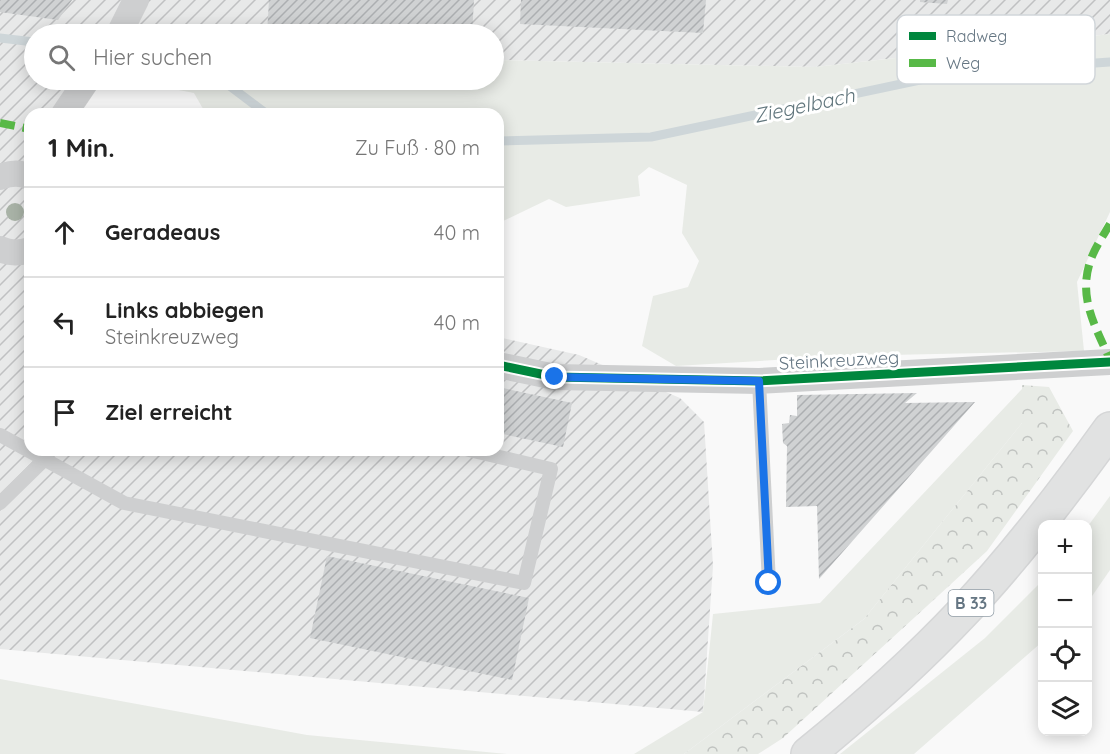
<!DOCTYPE html>
<html lang="de">
<meta charset="utf-8">
<style>
:root{--surface:#fff;--page:#f6f6f6;--text:#222;--muted:#767676;--line:#e0e0e0}
body{margin:0;font-family:Quicksand,sans-serif;background:var(--page);color:var(--text)}
.controls{position:absolute;right:18px;bottom:18px;display:grid;overflow:hidden;border-radius:12px;box-shadow:0 3px 15px #0003}
.controls button{width:54px;height:54px;display:grid;place-items:center;padding:0;border:0;border-bottom:2px solid var(--line);background:var(--surface);color:var(--text);font:30px sans-serif}
.stop{position:absolute;width:18px;height:18px;margin:-14px;border:4px solid #1a73e8;border-radius:50%;background:#fff}
.stop.end{background:#1a73e8;border-color:#fff;box-shadow:0 2px 6px #0008}
.list{margin:0;padding:0;list-style:none}
h2{display:flex;justify-content:space-between;align-items:center;height:78px;margin:0;padding:0 24px;font-size:26px}
h2 small{font-size:20px;font-weight:400;color:var(--muted)}
.list li{display:grid;grid-template-columns:39px 1fr auto;gap:18px;align-items:center;box-sizing:border-box;height:90px;padding:0 24px;border-top:2px solid var(--line)}
.list b{display:block;font-size:22px;white-space:nowrap}
.list p{margin:0;font-size:20px;white-space:nowrap;color:var(--muted)}
.list em{font-size:20px;font-style:normal;color:var(--muted)}
.icon{flex:none;width:33px;height:33px;fill:none;stroke:currentColor;stroke-width:2;stroke-linecap:round;stroke-linejoin:round}
.map{position:relative;flex:none;width:1110px;height:754px;overflow:hidden}
.search{position:absolute;background:var(--surface);box-shadow:0 3px 15px #0003;left:24px;top:24px;width:480px;height:66px;display:flex;align-items:center;gap:15px;box-sizing:border-box;padding:0 21px;border-radius:33px;color:var(--muted);font-size:22px}
.panel{position:absolute;background:var(--surface);box-shadow:0 3px 15px #0003;left:24px;top:108px;width:480px;height:348px;border-radius:18px}
.map>svg:first-child{display:block}
</style>
<div class="map">
<svg width="1110" height="754" viewBox="0 0 1110 754">
<defs>
<pattern id="industrial-furrows" width="10" height="10" patternUnits="userSpaceOnUse" patternTransform="scale(1.5)"><rect width="10" height="10" fill="#e8e9e9"/><path d="M-1 1l2-2M0 10L10 0M9 11l2-2" fill="none" stroke="#c0c1c2"/></pattern>
<pattern id="forest-crowns" width="20" height="18" patternUnits="userSpaceOnUse" patternTransform="scale(1.5)"><rect width="20" height="18" fill="#e8ebe6"/><path d="M2 6a3 3 0 1 1 6 0M12 15a3 3 0 1 1 6 0" fill="none" stroke="#c0c3c0"/></pattern>
<pattern id="building-hatch" width="6" height="6" patternUnits="userSpaceOnUse" patternTransform="scale(1.5)"><rect width="6" height="6" fill="#d0d2d3"/><path d="M-1 1l2-2M0 6l6-6M5 7l2-2" fill="none" stroke="#acafb1"/></pattern>
</defs>
<rect width="100%" height="100%" fill="#f9f9f9"/>
<polygon fill="url(#industrial-furrows)" points="0,0 1110,0 1110,34 815,67 494,60 494,34 34,34 34,80 103,80 80,114 30,114 30,450 498,450 498,337 579,355 680,398 704,422 713,566 703,712 0,649"/>
<g fill="#e8ebe6">
<polygon points="1110,34 1110,212 1077,282 1084,351 842,356 676,366 642,346 653,296 688,287 699,261 682,233 687,185 649,167 638,176 640,196 566,207 549,199 501,222 498,221 498,114 206,114 194,93 168,88 169,80 494,80 494,60 815,67"/>
<polygon points="1022,389 1022,423 864,619 684,754 634,754 703,712 713,614 820,603"/>
<polygon points="1110,496 1110,570 1088,602 1088,526"/>
<polygon points="1042,581 1042,642 914,754 840,754 985,638"/>
<polygon points="0,679 307,735 507,754 0,754"/>
</g>
<polygon fill="url(#forest-crowns)" points="1022,385 1049,387 1073,431 987,551 783,738 758,754 684,754 864,619 1022,423"/>
<g fill="none" stroke-linecap="round" stroke-linejoin="round">
<g stroke="#ced6d9" stroke-width="9">
<polyline points="0,38 34,42"/>
<polyline points="206,80 227,84 267,114"/>
<polyline points="306,114 347,113 352,114"/>
<polyline points="498,141 651,137 953,73 1110,62"/>
</g>
</g>
<g fill="url(#building-hatch)">
<polygon points="0,0 72,0 58,20 0,12"/>
<polygon points="269,0 474,0 472,34 267,34"/>
<polygon points="521,0 706,0 703,33 520,24"/>
<polygon points="920,0 948,0 947,4 920,2"/>
<polygon points="498,387 572,403 563,447 498,433"/>
<polygon points="917,393 905,403 975,402 819,579 817,506 786,507 787,446 783,443 782,424 789,423 790,415 797,416 797,395"/>
<polygon points="327,556 529,598 512,680 310,638"/>
</g>
<g fill="none" stroke-linecap="round" stroke-linejoin="round">
<defs>
<path id="primary" d="M 808,754 C 862,710 915,663 963,612 C 1017,555 1064,493 1110,429"/>
</defs>
<use href="#primary" stroke="#d5d6d7" stroke-width="36"/>
<g stroke="#cecfd0" stroke-width="14">
<polyline points="759,381 769,583"/>
<polyline points="0,435 124,503 524,583 551,469 469,450"/>
<polyline points="0,503 44,460 48,450"/>
</g>
<g stroke="#cecfd0" stroke-width="26">
<polyline points="119,34 136,0"/>
<polyline points="64,114 87,80"/>
<path d="M 0,177 C 10,173 20,172 30,177"/>
<path d="M 0,249 C 10,254 20,253 30,250"/>
<polyline points="498,365 555,377 759,381 1110,362"/>
</g>
<use href="#primary" stroke="#e1e2e2" stroke-width="33"/>
<g stroke="#58b947" stroke-width="8" stroke-dasharray="15 8" stroke-linecap="butt">
<polyline points="0,123 30,129"/>
<path d="M 1110,224 C 1103,236 1094,249 1090,262 C 1078,299 1096,327 1110,360"/>
</g>
<defs>
<polyline id="cycleway" points="498,365 555,377 759,381 1110,362"/>
</defs>
<use href="#cycleway" stroke="#fff" stroke-width="13"/>
<use href="#cycleway" stroke="#00873e" stroke-width="9"/>
</g>
<circle fill="#a9b3a7" cx="15" cy="212" r="9"/>
<g fill="none" stroke-linecap="round" stroke-linejoin="round">
<polyline stroke="#1a73e8" stroke-width="8" points="555,377 759,381 769,583"/>
</g>
<g text-anchor="middle" dominant-baseline="central" stroke-width="6" stroke-linejoin="round" paint-order="stroke">
<rect fill="#fff" stroke="#939fa8" stroke-width="1.5" x="948.5" y="590" width="45" height="26" rx="4.5"/>
<g font-size="16" font-weight="bold" fill="#657683">
<text x="971" y="603">B 33</text>
</g>
<g font-size="18" fill="#657683" stroke="#fff">
<text transform="translate(839 360) rotate(-3)">Steinkreuzweg</text>
</g>
<g font-size="20" font-style="italic" fill="#60757c" stroke="#fff">
<text transform="translate(804 105) rotate(-12)">Ziegelbach</text>
</g>
</g>
<rect x="897" y="15" width="198" height="69" rx="9" fill="#fff" stroke="#d1d6da" stroke-width="1.5"/>
<rect x="909" y="32" width="27" height="8" fill="#00873e"/>
<rect x="909" y="59" width="27" height="8" fill="#58b947"/>
<g font-size="16" fill="#657683">
<text x="946" y="42">Radweg</text>
<text x="946" y="69">Weg</text>
</g>
</svg>
<div class="controls">
<button>+</button>
<button>−</button>
<button><svg class="icon" aria-label="locate" viewBox="0 0 24 24"><circle cx="12" cy="12" r="6"/><path d="M12 2v4M12 18v4M2 12h4M18 12h4"/></svg></button>
<button><svg class="icon" aria-label="layers" viewBox="0 0 24 24"><path d="M12 4l9 5-9 5-9-5zM3 14l9 5 9-5"/></svg></button>
</div>
<div class="stop" style="left:769px;top:583px"></div>
<div class="stop end" style="left:555px;top:377px"></div>
<div class="search"><svg class="icon" aria-label="search" viewBox="0 0 24 24"><circle cx="10" cy="10" r="6"/><path d="M15 15l6 6"/></svg>Hier suchen</div>
<section class="panel">
<h2>1 Min.<small>Zu Fuß · 80 m</small></h2>
<ul class="list">
<li><svg class="icon" aria-label="ahead" viewBox="0 0 24 24"><path d="M12 20V5M6 11l6-6 6 6"/></svg><div><b>Geradeaus</b></div><em>40 m</em></li>
<li><svg class="icon" aria-label="left" viewBox="0 0 24 24"><path d="M17 20v-9H6M10 6l-5 5 5 5"/></svg><div><b>Links abbiegen</b><p>Steinkreuzweg</p></div><em>40 m</em></li>
<li><svg class="icon" aria-label="arrive" viewBox="0 0 24 24"><path d="M6 21V4h12l-3 4 3 4H6"/></svg><div><b>Ziel erreicht</b></div></li>
</ul>
</section>
</div>
